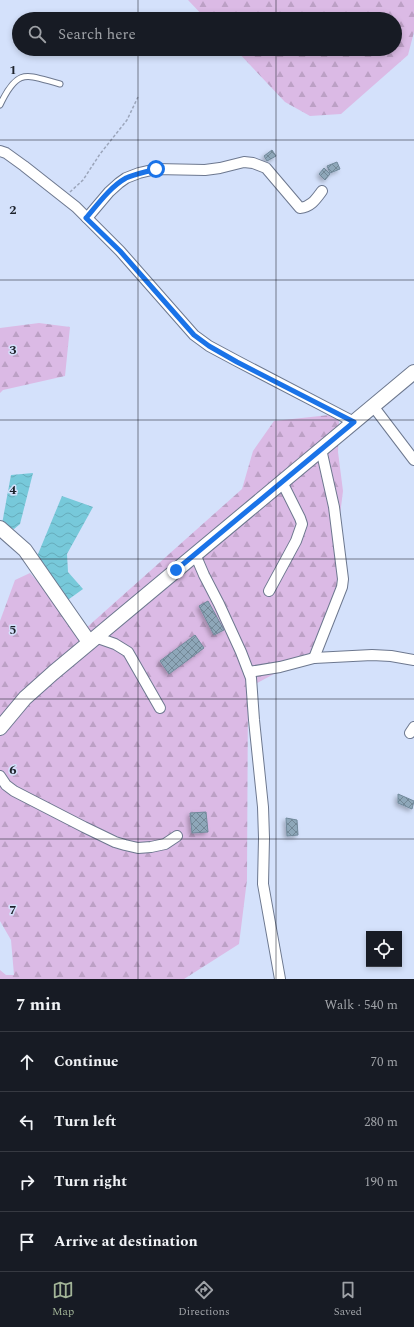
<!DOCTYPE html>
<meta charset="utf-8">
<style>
:root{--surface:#171b24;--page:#242831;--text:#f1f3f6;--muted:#9ea1a6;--line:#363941;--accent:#a2b497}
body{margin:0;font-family:Spectral,serif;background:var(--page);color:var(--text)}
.controls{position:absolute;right:12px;bottom:12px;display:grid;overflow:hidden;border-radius:0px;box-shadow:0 2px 6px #0003}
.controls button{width:36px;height:36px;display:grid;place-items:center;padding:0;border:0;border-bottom:1px solid var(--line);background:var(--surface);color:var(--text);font:20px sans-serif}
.stop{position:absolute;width:12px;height:12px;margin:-9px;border:3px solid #1a73e8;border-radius:50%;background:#fff}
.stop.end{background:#1a73e8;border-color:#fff;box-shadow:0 1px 4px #0008}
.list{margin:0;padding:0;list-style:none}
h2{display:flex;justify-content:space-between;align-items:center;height:52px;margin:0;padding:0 16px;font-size:17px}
h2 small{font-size:13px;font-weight:400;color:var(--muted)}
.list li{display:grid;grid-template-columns:26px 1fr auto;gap:12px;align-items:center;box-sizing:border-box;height:60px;padding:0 16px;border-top:1px solid var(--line)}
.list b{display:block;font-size:15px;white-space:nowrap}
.list em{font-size:13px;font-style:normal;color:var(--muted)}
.icon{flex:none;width:22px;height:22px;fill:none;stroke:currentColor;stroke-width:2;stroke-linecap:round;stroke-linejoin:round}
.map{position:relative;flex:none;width:414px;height:979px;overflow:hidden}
.search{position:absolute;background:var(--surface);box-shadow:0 2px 6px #0003;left:12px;right:12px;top:12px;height:44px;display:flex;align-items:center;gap:10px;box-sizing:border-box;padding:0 14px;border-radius:22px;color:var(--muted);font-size:15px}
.sheet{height:292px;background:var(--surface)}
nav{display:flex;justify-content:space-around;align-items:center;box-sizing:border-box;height:56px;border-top:1px solid var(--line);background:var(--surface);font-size:11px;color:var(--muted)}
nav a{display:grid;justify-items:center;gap:2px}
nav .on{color:var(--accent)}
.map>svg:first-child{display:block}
</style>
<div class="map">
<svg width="414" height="979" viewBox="0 0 414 979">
<defs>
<pattern id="forest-firs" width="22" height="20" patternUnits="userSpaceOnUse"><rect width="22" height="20" fill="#dbbae5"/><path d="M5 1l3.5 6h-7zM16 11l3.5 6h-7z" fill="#bca0c5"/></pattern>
<pattern id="water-waves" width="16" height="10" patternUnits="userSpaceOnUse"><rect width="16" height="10" fill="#77c9da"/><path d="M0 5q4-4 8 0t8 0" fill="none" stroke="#66acbb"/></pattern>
<pattern id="building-cross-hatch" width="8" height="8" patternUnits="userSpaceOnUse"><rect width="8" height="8" fill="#8ea7b9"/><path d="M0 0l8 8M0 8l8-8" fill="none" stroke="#738897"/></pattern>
<filter id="shadow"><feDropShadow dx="-2.5" dy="2.5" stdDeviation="2" flood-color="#0004"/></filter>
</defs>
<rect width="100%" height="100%" fill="#d4e1fb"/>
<g fill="url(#forest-firs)">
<polygon points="188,0 414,0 414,32 408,55 341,114 310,116 285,102 235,49 395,49 395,19 206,19"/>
<polygon points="39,323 70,327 65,376 3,390 0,393 0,328"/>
<polygon points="329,415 339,421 338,452 343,491 339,523 343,571 311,654 248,688 247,880 239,944 184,979 0,979 0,970 6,975 14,975 11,940 0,921 0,621 15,580 30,573 67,614 85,629 242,489 253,451 274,421"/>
</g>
<g fill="url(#water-waves)">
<polygon points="33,473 20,524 14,529 2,524 11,475"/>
<polygon points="62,496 93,507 67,554 68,572 83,589 65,602 36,559"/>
</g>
<g fill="url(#building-cross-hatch)" stroke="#71899b" filter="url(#shadow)">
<polygon points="272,150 276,156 267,161 264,156"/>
<polygon points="337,162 340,169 330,173 327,166"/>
<polygon points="324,168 330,174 325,180 319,174"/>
<polygon points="208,601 224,630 214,635 199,606"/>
<polygon points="195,635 204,648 169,674 160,661"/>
<polygon points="398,794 414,801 412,809 398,803"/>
<polygon points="206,812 208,832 192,833 190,813"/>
<polygon points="286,818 297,820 298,835 287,836"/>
</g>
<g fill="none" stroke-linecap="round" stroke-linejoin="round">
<defs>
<path id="lane" d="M 0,105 C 18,67 26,75 60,84"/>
<g id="street">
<polyline points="0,151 6,153 24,166 76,207 120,251 194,335 209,346 237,361 354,422"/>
<path d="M 87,218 L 109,192 L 119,183 L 126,178 L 139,173 L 156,169 L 205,170 L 220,168 L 244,162 L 253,163 L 266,168 L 300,208 C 311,207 316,199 322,191"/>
<polyline points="373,406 414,460"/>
<polyline points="195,554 204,575 219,604 241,652 251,678 254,720 263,807 264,838 263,884 280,979"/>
<polyline points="269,591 296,541 302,524 300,518 282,482"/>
<polyline points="95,637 115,644 128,652 160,708"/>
<polyline points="314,658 342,587 343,579 334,507 321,449"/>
<polyline points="249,672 280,667 314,658 372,655 391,656 414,660"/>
<polyline points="410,733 414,727"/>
<polyline points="0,776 6,785 14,791 84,827 115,842 125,845 138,848 151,847 165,844 177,836"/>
</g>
<g id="secondary">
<polyline points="0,528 25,550 89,642"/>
<polyline points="0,728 25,698 53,673 414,372"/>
</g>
</defs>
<use href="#lane" stroke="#6d788f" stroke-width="7"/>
<use href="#street" stroke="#6d788f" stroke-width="12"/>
<use href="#secondary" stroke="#6d788f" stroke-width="16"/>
<polyline stroke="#9ba5ba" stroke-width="1.5" stroke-dasharray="3 2" stroke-linecap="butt" points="70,192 83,180 100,154 127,120 138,97"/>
<use href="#lane" stroke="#fff" stroke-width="5"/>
<use href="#street" stroke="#fff" stroke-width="10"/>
<use href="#secondary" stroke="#fff" stroke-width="14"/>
</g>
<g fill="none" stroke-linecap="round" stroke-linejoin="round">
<path stroke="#1a73e8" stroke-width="5" d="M 156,169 C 146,172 135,174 126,178 C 110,187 98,204 86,218 L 120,251 L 194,335 L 209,346 L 237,362 L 354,422 L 176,570"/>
</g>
<path fill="none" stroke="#1d222b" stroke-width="1" stroke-opacity="0.55" d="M 138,0 L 138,19M 276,0 L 276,19M 138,49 L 138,979M 276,49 L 276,979M 0,140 L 414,140M 0,280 L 414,280M 0,420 L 414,420M 0,559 L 414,559M 0,699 L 414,699M 0,839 L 414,839"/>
<g font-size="13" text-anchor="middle" font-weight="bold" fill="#1d222b" stroke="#d4e1fb" stroke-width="3" stroke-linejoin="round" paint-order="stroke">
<text x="13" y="74">1</text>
<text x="13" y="214">2</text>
<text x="13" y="354">3</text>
<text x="13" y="494">4</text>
<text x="13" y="634">5</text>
<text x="13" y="774">6</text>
<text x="13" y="914">7</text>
</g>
</svg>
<div class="controls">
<button><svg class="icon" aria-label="locate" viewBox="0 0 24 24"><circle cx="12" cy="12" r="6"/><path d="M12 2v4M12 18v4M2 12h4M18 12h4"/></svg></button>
</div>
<div class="stop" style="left:156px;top:169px"></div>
<div class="stop end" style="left:176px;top:570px"></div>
<div class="search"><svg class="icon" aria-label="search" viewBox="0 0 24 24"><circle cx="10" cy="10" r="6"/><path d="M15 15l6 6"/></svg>Search here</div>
</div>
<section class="sheet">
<h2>7 min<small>Walk · 540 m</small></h2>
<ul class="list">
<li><svg class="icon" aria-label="ahead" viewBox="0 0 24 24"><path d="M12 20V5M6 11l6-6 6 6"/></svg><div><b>Continue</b></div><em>70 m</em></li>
<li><svg class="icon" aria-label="left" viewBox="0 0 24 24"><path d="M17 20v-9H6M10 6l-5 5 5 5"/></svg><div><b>Turn left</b></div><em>280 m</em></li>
<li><svg class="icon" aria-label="right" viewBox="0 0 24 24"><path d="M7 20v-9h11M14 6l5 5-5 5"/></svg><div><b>Turn right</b></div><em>190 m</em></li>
<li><svg class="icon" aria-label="arrive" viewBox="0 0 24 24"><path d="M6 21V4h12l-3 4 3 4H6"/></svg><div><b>Arrive at destination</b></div></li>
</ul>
</section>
<nav>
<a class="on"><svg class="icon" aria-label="map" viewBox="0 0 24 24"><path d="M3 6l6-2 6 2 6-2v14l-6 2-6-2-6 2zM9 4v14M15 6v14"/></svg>Map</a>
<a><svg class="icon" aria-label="directions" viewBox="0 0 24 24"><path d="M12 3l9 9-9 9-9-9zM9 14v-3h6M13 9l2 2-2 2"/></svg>Directions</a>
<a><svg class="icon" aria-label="saved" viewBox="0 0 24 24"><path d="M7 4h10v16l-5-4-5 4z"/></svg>Saved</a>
</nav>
